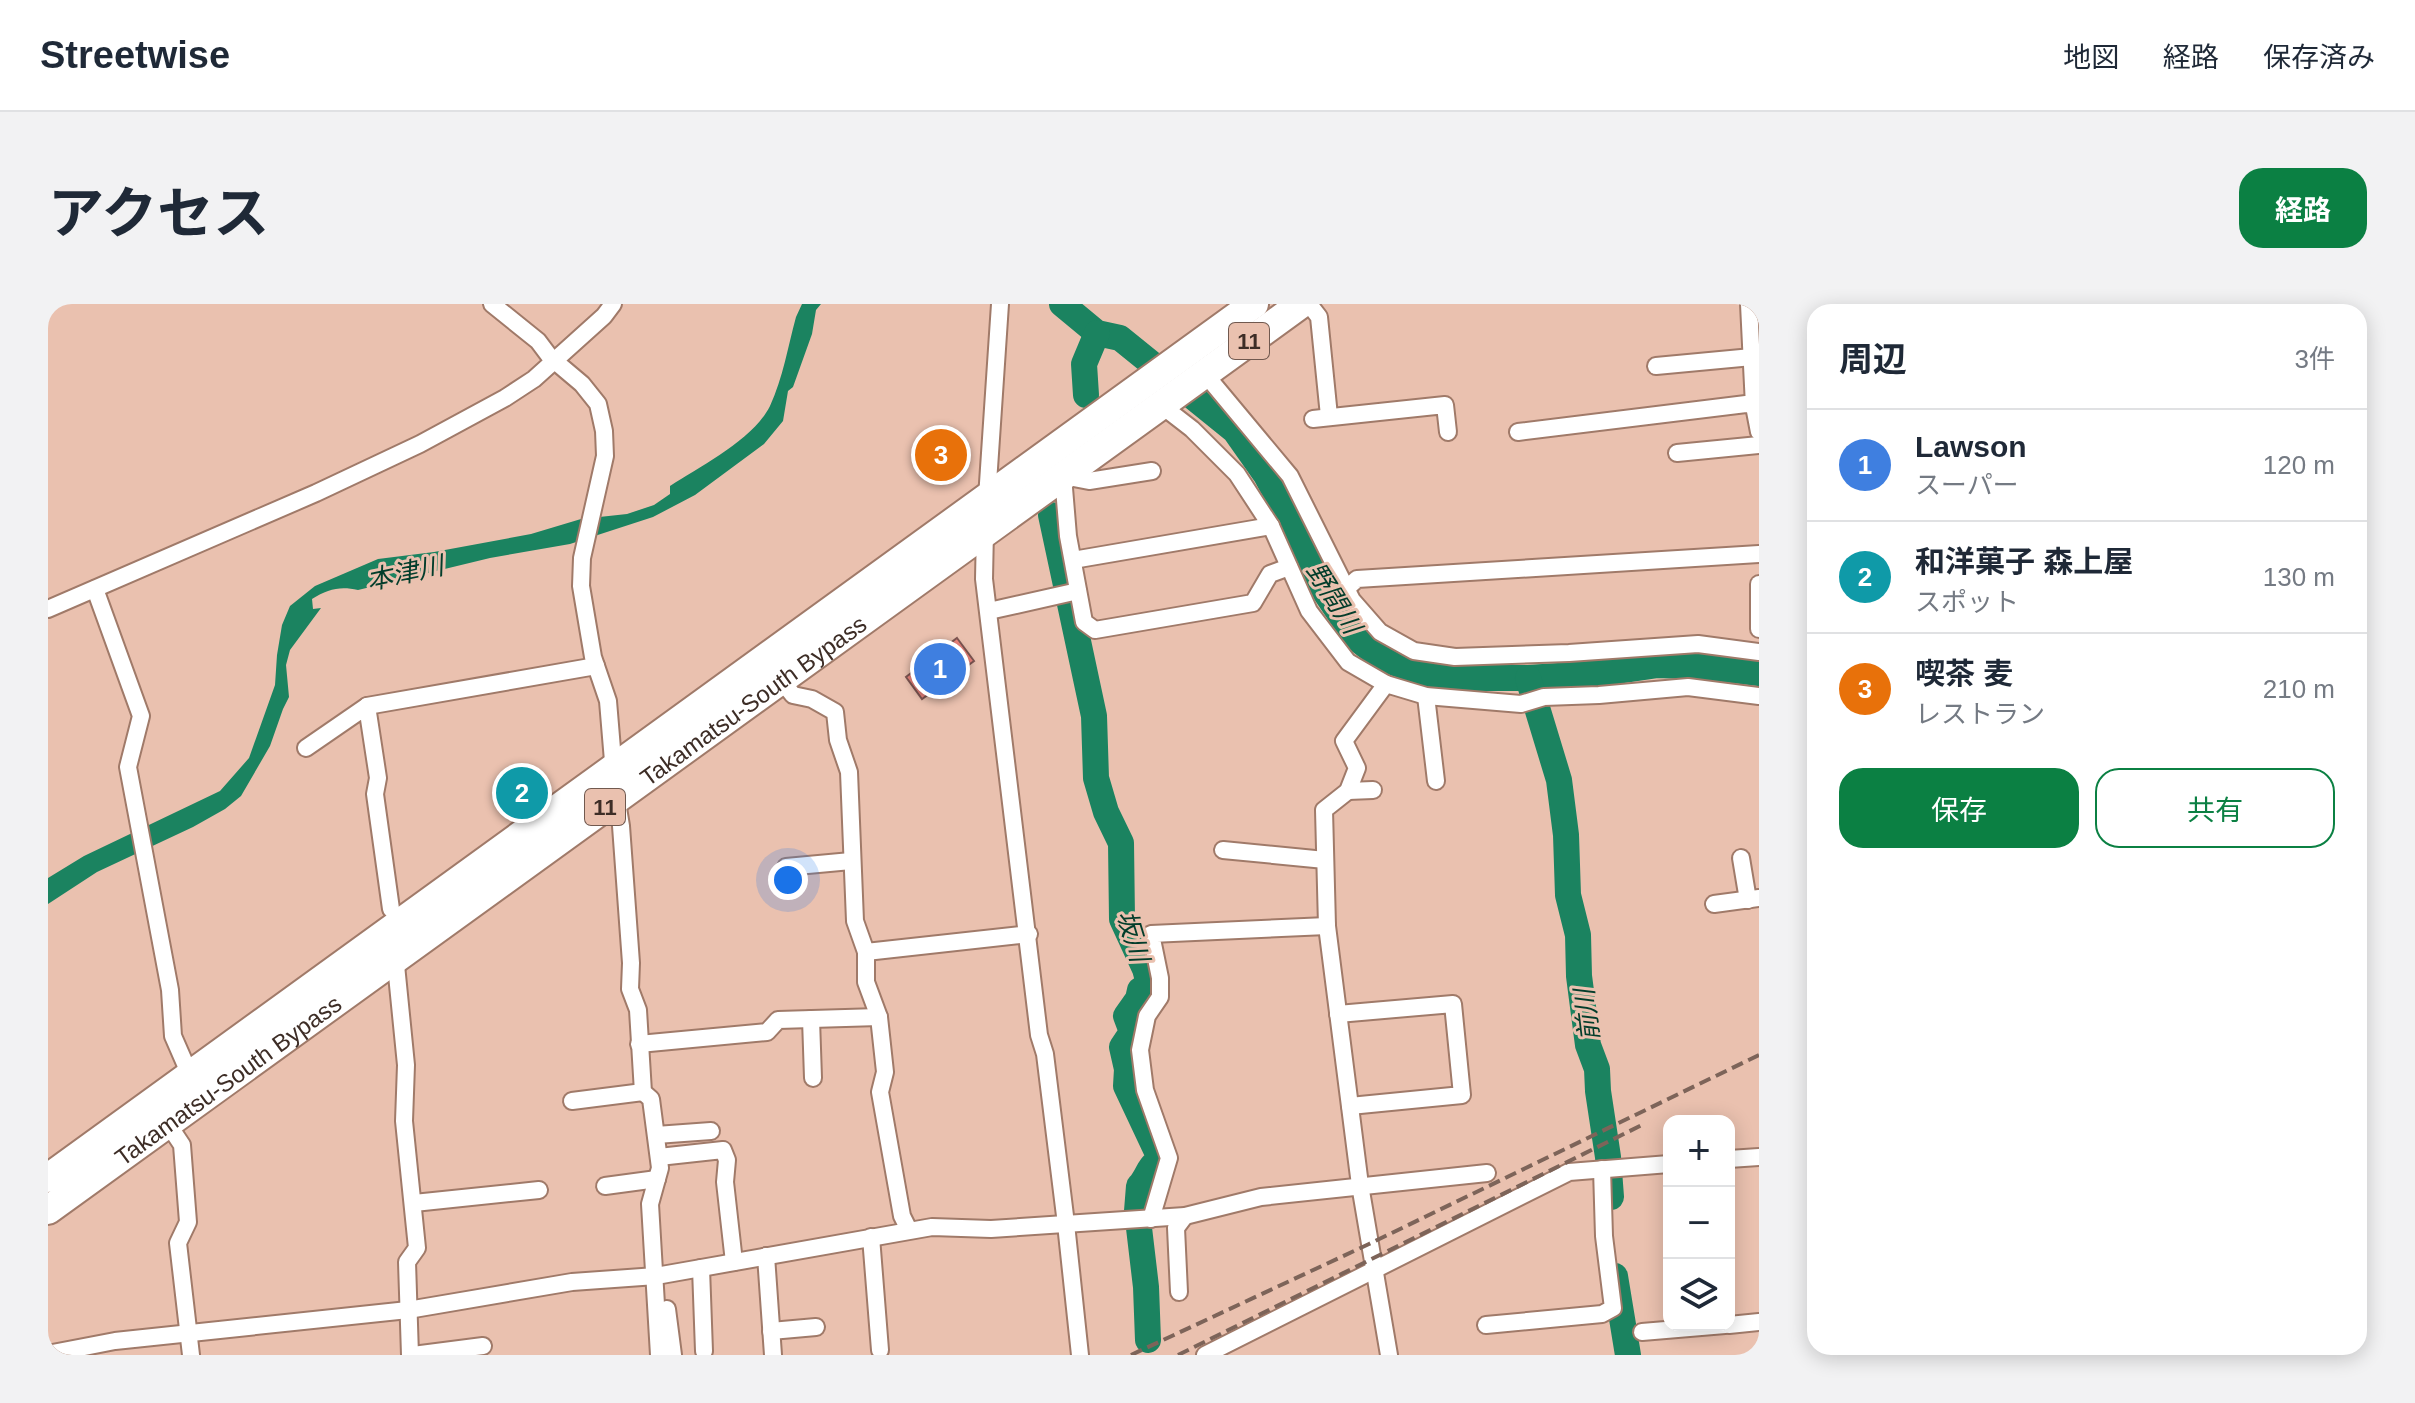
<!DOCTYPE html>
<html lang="ja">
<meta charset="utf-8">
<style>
:root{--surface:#fff;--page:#f2f2f3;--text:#1f2937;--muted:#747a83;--line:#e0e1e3;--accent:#0b8043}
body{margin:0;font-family:Helvetica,"Noto Sans JP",sans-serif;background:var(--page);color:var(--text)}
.controls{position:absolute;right:24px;bottom:24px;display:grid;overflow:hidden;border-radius:16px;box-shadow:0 4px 20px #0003}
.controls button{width:72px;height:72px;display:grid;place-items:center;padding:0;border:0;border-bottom:2px solid var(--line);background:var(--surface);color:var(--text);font:40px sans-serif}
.you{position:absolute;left:740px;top:576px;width:28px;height:28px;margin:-20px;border:6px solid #fff;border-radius:50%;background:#1a73e8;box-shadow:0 0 0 12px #1a73e833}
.badge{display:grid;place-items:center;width:52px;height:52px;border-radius:50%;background:var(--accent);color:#fff;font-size:26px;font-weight:700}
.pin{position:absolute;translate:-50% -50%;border:4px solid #fff;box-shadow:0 2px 8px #0006}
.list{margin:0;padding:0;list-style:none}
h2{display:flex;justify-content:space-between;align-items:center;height:104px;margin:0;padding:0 32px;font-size:34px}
h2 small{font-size:26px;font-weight:400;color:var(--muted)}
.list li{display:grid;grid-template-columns:52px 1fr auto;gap:24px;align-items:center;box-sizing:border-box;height:112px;padding:0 32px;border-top:2px solid var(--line)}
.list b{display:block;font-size:30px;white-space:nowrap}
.list p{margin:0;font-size:26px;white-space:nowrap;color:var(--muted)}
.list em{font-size:26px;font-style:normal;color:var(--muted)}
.actions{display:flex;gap:16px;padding:24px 32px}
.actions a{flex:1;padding:18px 0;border:2px solid var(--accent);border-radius:24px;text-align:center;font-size:28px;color:var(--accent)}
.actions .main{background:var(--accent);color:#fff}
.icon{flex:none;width:44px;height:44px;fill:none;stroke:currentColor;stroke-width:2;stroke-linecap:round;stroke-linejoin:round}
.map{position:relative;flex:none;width:1711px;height:1051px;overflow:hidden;border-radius:24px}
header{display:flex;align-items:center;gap:48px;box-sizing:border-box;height:112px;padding:0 40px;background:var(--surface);border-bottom:2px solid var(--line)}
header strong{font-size:38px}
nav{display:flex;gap:44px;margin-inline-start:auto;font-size:28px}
.intro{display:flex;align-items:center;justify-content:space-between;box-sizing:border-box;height:192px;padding:0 48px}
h1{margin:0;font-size:56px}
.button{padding:20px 36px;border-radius:24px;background:var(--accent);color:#fff;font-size:28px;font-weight:700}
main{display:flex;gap:48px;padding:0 48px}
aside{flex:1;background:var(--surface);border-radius:24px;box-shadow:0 4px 20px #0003}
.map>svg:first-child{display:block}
</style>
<header>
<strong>Streetwise</strong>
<nav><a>地図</a><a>経路</a><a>保存済み</a></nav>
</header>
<div class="intro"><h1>アクセス</h1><a class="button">経路</a></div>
<main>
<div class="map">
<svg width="1711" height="1051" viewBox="0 0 1711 1051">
<rect width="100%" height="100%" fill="#eac1af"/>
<path fill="#1b8360" d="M 754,0 L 773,0 L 768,6 L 764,30 L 745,83 L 740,87 L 735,117 L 716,140 L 647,191 L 605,213 L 522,240 L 442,254 L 310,286 C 292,282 280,285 264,295 L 265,305 L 273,304 L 242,346 L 238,361 L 241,393 L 235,405 L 222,442 L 193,492 L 177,505 L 145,523 L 49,568 L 0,600 L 0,574 L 36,552 L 172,487 L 201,454 L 227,381 L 229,351 L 234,321 L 242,302 L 267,282 L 330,255 L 386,248 L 483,230 L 533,215 L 579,210 L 606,201 L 622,190 L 622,182 C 653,162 705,136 722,102 C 735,74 740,42 748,13 Z"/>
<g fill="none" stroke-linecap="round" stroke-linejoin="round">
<g stroke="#1b8360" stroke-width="26">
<polyline points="1014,0 1049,29 1072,34 1187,127 1218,171 1249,228 1277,288 1308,334 1335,355 1382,371 1419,374 1480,374 1556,369 1610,361 1659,363 1711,369"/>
<polyline points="1038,91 1036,60 1049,29"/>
<path d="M 1003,211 L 1046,412 L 1048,474 L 1058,508 L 1073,539 L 1074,615 L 1097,665 L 1101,680 L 1092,686 L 1090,695 L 1078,712 L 1084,728 L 1074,743 L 1079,765 L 1078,782 L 1110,850 L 1108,858 C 1100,864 1099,874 1091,882 L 1089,907 L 1098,983 L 1100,1036"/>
<polyline points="1480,374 1511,476 1518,531 1520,591 1530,631 1531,672 1540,741 1549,765 1550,787 1560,853 1563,893"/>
<polyline points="1567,972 1580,1051"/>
</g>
</g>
<g fill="#f48880" stroke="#7f5753" stroke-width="2">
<polygon points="911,135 916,155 875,166 870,146"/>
<polygon points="909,334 926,357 874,395 858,373"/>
<polygon points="474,480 490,481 491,486 469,493 466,482"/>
</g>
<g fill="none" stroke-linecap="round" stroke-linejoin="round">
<defs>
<g id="minor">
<polyline points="444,0 490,37 502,53 534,80 550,100 556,127 557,152 534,254 533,282 545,353 560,397 566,469"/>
<polyline points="1261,0 1271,13 1281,112"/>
<polyline points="1701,0 1706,102 1711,128"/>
<polyline points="1608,62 1704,53"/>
<polyline points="1157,70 1242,172 1304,296 1332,328 1366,347 1407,353 1521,349 1650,340 1711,348"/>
<polyline points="1113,101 1144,125 1189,170 1223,222 1261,307 1300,358 1338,380"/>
<polyline points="1265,115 1397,101 1400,128"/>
<polyline points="1470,128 1698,100 1711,101"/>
<polyline points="1629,149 1711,141"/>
<polyline points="1104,167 1041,177 1015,172 1020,232 1036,318 1047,326 1205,299 1222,270 1241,263"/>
<polyline points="939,194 952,0"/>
<polyline points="937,225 936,275 991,731 997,750 1018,920 1032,1051"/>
<polyline points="1025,256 1223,222"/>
<polyline points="1711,280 1711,325"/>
<polyline points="47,285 93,412 80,463 122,686 125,732 142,771"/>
<polyline points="1298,285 1309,275 1711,250"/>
<polyline points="0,305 268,189 372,140 457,94 486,75 556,12 565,0"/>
<polyline points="941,307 1030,287"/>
<polyline points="733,376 745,391 764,395 787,408 790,436 801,468 807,617 818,648 818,678 831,713 837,768 832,788 854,912 861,926"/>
<polyline points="1378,392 1388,477"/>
<polyline points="319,402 548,362"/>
<polyline points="258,444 319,402 330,474 327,490 343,605"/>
<polyline points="1300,487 1325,486"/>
<polyline points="568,492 573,522 583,659 582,685 590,706 595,788 603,795 612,864 602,900 611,1051"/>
<polyline points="1175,546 1277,556"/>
<polyline points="1693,554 1700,596"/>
<polyline points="738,563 803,557"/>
<polyline points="1666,600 1711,594"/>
<polyline points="818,648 981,630"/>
<polyline points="347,651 358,761 356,817 369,944 359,958 362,1051"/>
<polyline points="1290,710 1405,700 1414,791 1302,802"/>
<polyline points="763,715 765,774"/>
<polyline points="591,740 719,728 730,716 831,713"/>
<polyline points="524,797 595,788"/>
<polyline points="120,820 134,841 140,918 130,939 143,1051"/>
<polyline points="608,831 663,827"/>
<polyline points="611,853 675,846 679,856 677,878 686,958"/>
<polyline points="1681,855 1711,853"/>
<polyline points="557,882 609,875"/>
<polyline points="366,899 491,886"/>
<polyline points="1103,915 1121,854 1097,786 1092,746 1099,712 1112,693 1112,674 1103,630 1279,622"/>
<polyline points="823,933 832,1046"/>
<polyline points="718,952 725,1051"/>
<polyline points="653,964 656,1047"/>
<polyline points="1131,988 1128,924 1137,912"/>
<polyline points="619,1005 625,1051"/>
<polyline points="1438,1021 1554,1010 1565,1004 1556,932 1554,865"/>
<polyline points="1681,1021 1711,1018"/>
<polyline points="723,1027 768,1023"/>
<polyline points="1594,1028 1677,1021"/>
<polyline points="0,1050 67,1037 360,1006 524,978 608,972 884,923 943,925 1137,912 1213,893 1439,869"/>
<polyline points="365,1051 435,1042"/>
<polyline points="1157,1051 1521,868 1621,860"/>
<polyline points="1341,1051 1312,881 1279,622 1276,506 1300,487 1309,464 1296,437 1338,380 1378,392 1473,400 1496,393 1551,391 1640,383 1711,392"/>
</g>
<g id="trunk">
<polyline points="0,874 1206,0"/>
<path id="s1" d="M 0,906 L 1253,0"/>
</g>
</defs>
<use href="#minor" stroke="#a07a69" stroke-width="20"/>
<use href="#trunk" stroke="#a07a69" stroke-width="32"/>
<use href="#minor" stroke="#fff" stroke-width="16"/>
<use href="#trunk" stroke="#fff" stroke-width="28"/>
<g stroke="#7d6459" stroke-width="4" stroke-dasharray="12 6" stroke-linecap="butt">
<polyline points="1083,1051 1321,940 1711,751"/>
<polyline points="1130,1051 1596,820"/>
</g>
</g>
<g text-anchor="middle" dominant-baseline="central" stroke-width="6" stroke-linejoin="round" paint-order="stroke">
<g fill="#eac1af" stroke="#71594f" stroke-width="2">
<rect x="1181" y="19" width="40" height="36" rx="6"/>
<rect x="537" y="485" width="40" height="36" rx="6"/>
</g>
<g font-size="22" font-weight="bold" fill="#3d2d26">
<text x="1201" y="37">11</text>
<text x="557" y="503">11</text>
</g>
<g font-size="24" fill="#3d2d26" stroke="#eac1af">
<text stroke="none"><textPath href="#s1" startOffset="870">Takamatsu-South Bypass</textPath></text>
<text stroke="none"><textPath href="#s1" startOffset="222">Takamatsu-South Bypass</textPath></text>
</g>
<g font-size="26" font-style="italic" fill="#033d2b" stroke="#eac1af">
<text transform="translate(357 269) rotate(-12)">本津川</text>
<text transform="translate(1286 294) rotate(58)">野間川</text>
<text transform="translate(1085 632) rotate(73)">坂川</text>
<text transform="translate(1539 711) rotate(-97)">前川</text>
</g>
</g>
</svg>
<div class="controls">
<button>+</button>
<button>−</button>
<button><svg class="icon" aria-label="layers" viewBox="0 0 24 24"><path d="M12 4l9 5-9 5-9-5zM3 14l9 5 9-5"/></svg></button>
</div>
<div class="you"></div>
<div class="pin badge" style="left:892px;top:365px;background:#3f7fe0">1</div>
<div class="pin badge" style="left:474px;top:489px;background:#0f9aa8">2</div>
<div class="pin badge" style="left:893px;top:151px;background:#e8710a">3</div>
</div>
<aside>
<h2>周辺<small>3件</small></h2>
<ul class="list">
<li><span class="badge" style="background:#3f7fe0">1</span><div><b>Lawson</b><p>スーパー</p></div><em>120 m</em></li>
<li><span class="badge" style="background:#0f9aa8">2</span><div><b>和洋菓子 森上屋</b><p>スポット</p></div><em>130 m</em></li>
<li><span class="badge" style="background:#e8710a">3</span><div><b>喫茶 麦</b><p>レストラン</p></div><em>210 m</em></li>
</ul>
<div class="actions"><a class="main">保存</a><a>共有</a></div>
</aside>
</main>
